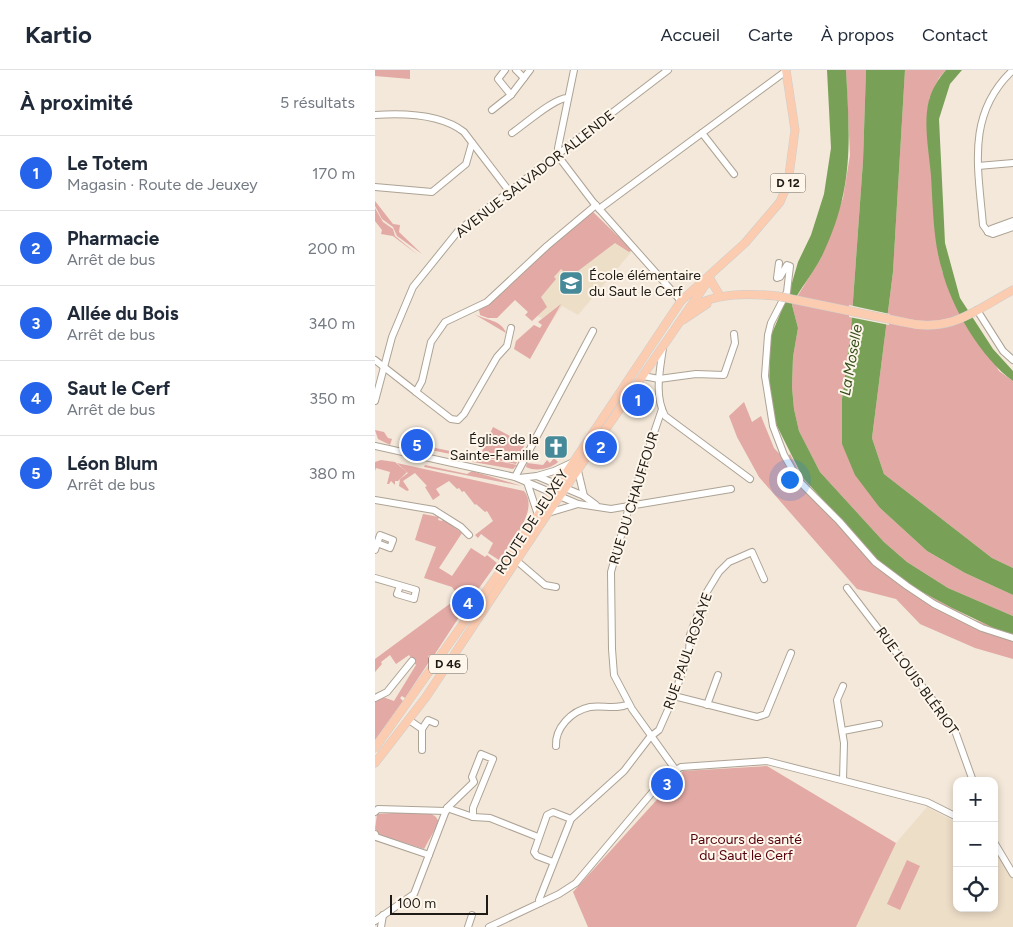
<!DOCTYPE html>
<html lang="fr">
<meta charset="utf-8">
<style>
:root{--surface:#fff;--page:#f6f6f7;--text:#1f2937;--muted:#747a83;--line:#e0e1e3;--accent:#2563eb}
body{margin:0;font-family:Figtree,sans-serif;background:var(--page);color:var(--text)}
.controls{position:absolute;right:15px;bottom:15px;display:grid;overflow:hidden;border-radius:10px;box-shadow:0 2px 8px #0003}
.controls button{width:45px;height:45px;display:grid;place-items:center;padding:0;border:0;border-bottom:1px solid var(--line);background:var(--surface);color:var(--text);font:25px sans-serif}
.scale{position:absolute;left:15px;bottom:12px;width:98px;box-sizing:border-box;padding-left:5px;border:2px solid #1e1a15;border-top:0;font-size:14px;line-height:18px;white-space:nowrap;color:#1e1a15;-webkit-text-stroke:4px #fef6ea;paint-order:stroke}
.you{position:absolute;left:414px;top:409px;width:18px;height:18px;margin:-12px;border:4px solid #fff;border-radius:50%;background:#1a73e8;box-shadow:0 0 0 8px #1a73e833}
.badge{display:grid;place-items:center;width:32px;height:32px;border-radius:50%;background:var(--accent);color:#fff;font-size:16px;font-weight:700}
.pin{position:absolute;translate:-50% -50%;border:2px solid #fff;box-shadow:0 1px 5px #0006}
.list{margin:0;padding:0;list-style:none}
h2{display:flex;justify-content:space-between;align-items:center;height:65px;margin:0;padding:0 20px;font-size:21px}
h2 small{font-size:16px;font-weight:400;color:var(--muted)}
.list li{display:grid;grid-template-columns:32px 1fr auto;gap:15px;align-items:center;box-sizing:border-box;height:75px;padding:0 20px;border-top:1px solid var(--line)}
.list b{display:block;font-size:19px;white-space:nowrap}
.list p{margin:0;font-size:16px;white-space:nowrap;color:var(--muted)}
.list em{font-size:16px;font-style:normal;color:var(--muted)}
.icon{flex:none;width:28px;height:28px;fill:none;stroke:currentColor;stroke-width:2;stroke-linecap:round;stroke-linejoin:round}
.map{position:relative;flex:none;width:638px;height:857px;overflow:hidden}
header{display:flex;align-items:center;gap:30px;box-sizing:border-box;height:70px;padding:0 25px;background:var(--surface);border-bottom:1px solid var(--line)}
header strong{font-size:24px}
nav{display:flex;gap:28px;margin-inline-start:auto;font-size:18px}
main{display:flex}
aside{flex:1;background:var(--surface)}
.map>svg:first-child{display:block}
</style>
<header>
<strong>Kartio</strong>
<nav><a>Accueil</a><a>Carte</a><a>À propos</a><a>Contact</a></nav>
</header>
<main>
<aside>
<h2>À proximité<small>5 résultats</small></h2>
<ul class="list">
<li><span class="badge">1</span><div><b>Le Totem</b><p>Magasin · Route de Jeuxey</p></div><em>170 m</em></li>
<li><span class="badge">2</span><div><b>Pharmacie</b><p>Arrêt de bus</p></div><em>200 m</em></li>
<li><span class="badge">3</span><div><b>Allée du Bois</b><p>Arrêt de bus</p></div><em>340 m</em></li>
<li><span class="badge">4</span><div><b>Saut le Cerf</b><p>Arrêt de bus</p></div><em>350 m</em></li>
<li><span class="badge">5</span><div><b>Léon Blum</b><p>Arrêt de bus</p></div><em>380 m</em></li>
</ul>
</aside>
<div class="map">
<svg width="638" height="857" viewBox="0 0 638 857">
<rect width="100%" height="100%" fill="#f3e8d9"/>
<g fill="#eddec8">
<polygon points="237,157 258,180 203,245 187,236 175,254 144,233 182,193 213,178"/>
<polygon points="552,737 582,753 582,838 619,838 619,780 638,804 638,857 481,857 521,773"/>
</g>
<g fill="#e2a9a5">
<polygon points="0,0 35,0 35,9 0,6"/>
<polygon points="471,0 491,0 488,91 476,259 467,329 467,374 505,438 552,481 590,503 638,525 638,546 573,518 532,492 509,472 445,402 424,361 419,339 417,317 418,287 423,258 417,235 446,188 468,128 475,85"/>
<polygon points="530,0 571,0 564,8 554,29 567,201 624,301 638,311 638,498 617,488 509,404 497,368 518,202"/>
<polygon points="0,131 18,154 25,155 24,162 47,184 22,166 18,157 7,149 0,136"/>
<polygon points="0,138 8,152 18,159 20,166 43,185 18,166 6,164 7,160 0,151"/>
<polygon points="217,141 257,180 254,182 240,173 195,207 186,199 179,207 181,209 166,227 172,237 157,251 150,245 153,242 140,230 122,248 113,248 105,245 104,240 117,232 157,192"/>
<polygon points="186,234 155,289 139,279 141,271 159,255 165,258 167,255 163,252"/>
<path d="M 99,244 C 110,250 127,250 131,263 Z"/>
<polygon points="369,332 377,352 386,346 399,378 410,390 415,384 427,407 441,423 538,517 598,549 638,564 638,589 600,578 545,554 521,529 482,519 384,407 362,367 354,346"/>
<polygon points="118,357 150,374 141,394 105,386"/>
<polygon points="0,360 9,362 13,368 17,369 15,375 3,369"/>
<polygon points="51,376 142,395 138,399 98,392 95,388 51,379"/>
<path d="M 179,388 L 183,392 C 175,399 161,402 151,397 L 152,393 L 168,395 L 172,390 L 175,393 Z"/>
<polygon points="6,390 20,392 32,402 23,411 20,411 20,415 16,411 14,414 12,414 15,402 1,398 0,401 0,392"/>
<path d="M 22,393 L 149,421 C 165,440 135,473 124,490 L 113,483 L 118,473 L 106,464 L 103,468 L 100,465 L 118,451 L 112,441 L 110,442 L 101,434 L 100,435 L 89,421 L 87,422 L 84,418 L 82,419 L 74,411 L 61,419 L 65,425 L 58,430 L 50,417 L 52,416 L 40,403 L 28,411 L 34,420 L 32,421 L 24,416 L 25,409 L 33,403 Z"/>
<polygon points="50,395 92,404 97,401 147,416 49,397"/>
<polygon points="48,444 64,447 63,450 67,451 68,449 87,463 64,498 77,506 96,478 110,487 112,485 122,493 99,525 90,533 90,538 58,587 55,585 53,586 56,589 30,628 27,626 25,628 28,631 0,670 0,632 8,627 19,631 41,595 34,585 21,594 15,585 6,592 7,594 0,602 0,589 84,527 77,517 49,508 61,477 40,470"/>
<polygon points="392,696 521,773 481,857 213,857 198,822 308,701"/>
<polygon points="52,741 61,747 64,752 49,779 5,765 0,759 2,744"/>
<polygon points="532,790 545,796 525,840 512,834"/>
</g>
<g fill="#79a057">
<path d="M 452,0 L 471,0 C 475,71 479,120 447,186 C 438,204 425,218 417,235 L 423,258 L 418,287 L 417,317 L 419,339 L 424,361 L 445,402 L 509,472 L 532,492 L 573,518 L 638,546 L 638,564 L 621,559 L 577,538 L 538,517 L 504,491 L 428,408 L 401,354 L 394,322 L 395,268 L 414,223 L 423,192 L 436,165 L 449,124 L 456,78 Z"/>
<polygon points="491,0 530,0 518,202 497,368 509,404 617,488 638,498 638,525 590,503 552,481 505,438 480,405 467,374 467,329 476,259 488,91"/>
<path d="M 571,0 L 587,0 L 575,14 L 564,49 L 570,173 L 585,228 L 618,279 L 638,301 L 638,311 C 607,289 576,237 567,200 C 558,170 558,137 556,106 C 554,81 548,54 554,30 C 557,19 564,8 571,0 Z"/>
</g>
<polygon fill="#f3e8d9" points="474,235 515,244 514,255 474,247"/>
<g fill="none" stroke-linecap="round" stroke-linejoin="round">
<defs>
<g id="minor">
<polyline points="130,0 123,9 136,25"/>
<polyline points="141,0 149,8"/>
<polyline points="199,0 183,78 183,86 218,132 306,231"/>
<polyline points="117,40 136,25 155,0"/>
<path d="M 0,45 C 29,43 66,44 89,62 L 134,121"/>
<path d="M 137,63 C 149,55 180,27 193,28"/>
<polyline points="327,63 359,104"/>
<polyline points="603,96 638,93"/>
<polyline points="0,117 57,122 91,94 97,73"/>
<polyline points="224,139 411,1"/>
<path d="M 613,162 L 608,155 C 603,97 591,44 638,0"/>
<polyline points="613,162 616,159 638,151"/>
<polyline points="613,162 618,164 638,157"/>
<polyline points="404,193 402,208 405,207 412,195 415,196 412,222 396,253 393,265 390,306 398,356 409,385 424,411 464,451 500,492 532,516 559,534 607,558 638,568"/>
<polyline points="602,240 628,281 638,290"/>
<polyline points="136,258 132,276 122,287 89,344 83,350 76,349 41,322 47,311 56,272 70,252 112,232 172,176 221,135"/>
<path d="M 288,278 C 285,300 279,325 290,346 L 375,409"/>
<polyline points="0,290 41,322"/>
<polyline points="268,306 284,309 321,304 349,305 360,273 359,264"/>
<polyline points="0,331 17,267 38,217 84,160 293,0"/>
<polyline points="287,339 254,437 236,502 237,579 239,605 257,639 300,699"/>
<polyline points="0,376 140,407 203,434 236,439 356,419"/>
<polyline points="203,401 209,426"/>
<polyline points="162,406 179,401 196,393"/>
<polyline points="140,407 218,261"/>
<polyline points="144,408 162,406 209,426 221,435"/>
<polyline points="152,412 163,445"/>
<polyline points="0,430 59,440 86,457 94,465"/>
<polyline points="173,443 203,434"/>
<polyline points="0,480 5,465 18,470 15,478 2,473"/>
<polyline points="142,491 170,515 181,517"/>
<polyline points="0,508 41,520 39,529 22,524 25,516"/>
<polyline points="472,518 579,658 598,711"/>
<polyline points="468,616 462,630 469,673 468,710"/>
<polyline points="299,626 382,647 391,644 416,583"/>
<polyline points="0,628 12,622 37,591"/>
<polyline points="332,635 343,605"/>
<polyline points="34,650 47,659"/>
<polyline points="468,661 504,654"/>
<path d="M 181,676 C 180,658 196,641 215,637 C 228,635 241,640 254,634"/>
<polyline points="47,680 47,659 53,650 60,653"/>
<polyline points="72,738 98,747 115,748 163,767"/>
<polyline points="0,742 3,739 71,741"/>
<polyline points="196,749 249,701 275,667 284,660 299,626 314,582 315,565 330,525 344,502 354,492 377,482 389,509"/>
<polyline points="0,764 1,767 54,785"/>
<polyline points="619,772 638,804"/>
<polyline points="165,833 164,830 196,749 178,742 172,745 159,782 162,786 178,792"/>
<polyline points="0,851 39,824 72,738 99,712 97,707 106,684 118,689 98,738 98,747"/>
<polyline points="6,857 8,845"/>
<polyline points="93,857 97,845"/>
<polyline points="114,857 184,824 201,813 291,706 306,697 392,691 552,732 582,747"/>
</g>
<g id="major">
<polyline points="335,209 345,226"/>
<path d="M 315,237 C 344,223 370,223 402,226"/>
<polyline points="308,250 332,234"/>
<path d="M 528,252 C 575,264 599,241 638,220"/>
<polyline points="0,678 129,496 306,231 370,173 405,132 413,113 420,60 411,0"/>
<polyline points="0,693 51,627 173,443 335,208"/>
</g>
</defs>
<use href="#minor" stroke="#ada395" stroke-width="8"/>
<use href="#major" stroke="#cecdcc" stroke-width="9"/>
<use href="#minor" stroke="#fff" stroke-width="6"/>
<use href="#major" stroke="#fcccb1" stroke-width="8"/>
<defs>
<polyline id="major-bridge" points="402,226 528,252"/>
</defs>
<use href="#major-bridge" stroke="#cecdcc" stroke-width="9" stroke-linecap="butt"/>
<use href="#major-bridge" stroke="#fcccb1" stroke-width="8"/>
</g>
<defs>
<symbol id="school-square" viewBox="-11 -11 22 22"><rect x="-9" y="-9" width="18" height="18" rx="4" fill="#468a99" stroke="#fef6ea"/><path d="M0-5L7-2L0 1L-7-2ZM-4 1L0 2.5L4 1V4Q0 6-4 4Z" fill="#fff"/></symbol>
<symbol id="church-square" viewBox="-11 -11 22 22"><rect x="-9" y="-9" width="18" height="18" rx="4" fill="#468a99" stroke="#fef6ea"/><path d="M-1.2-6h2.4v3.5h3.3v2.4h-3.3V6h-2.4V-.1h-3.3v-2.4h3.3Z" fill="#fff"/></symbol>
</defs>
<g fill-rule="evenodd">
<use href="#school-square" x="182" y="199" width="28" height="28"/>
<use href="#church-square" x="167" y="363" width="28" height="28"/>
</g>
<g text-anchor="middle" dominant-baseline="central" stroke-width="4" stroke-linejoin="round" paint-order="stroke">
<g fill="#fef6ea" stroke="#615c55" stroke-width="1">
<rect x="395.5" y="103.5" width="35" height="19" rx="4"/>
<rect x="54" y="584.5" width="38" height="19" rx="4"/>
</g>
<g font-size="12" font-weight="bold" fill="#1e1a15">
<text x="413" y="113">D 12</text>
<text x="73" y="594">D 46</text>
</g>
<g font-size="14" fill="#1e1a15" stroke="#fef6ea">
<text transform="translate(160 104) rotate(-38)">AVENUE SALVADOR ALLENDE</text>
<text transform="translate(259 428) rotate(-73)">RUE DU CHAUFFOUR</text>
<text transform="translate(157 452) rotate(-57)">ROUTE DE JEUXEY</text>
<text transform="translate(313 581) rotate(-71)">RUE PAUL ROSAYE</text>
<text transform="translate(542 611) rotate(54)">RUE LOUIS BLÉRIOT</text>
</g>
<g font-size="14" fill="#1e1a15" stroke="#fef6ea" text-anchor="start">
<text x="214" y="205">École élémentaire<tspan x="214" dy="16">du Saut le Cerf</tspan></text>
<text x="164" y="369" text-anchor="end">Église de la<tspan x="164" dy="16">Sainte-Famille</tspan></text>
</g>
<g font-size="14" fill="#55020d" stroke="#fef6ea">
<text x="371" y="769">Parcours de santé<tspan x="371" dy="16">du Saut le Cerf</tspan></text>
</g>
<g font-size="15" font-style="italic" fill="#344e1a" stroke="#fef6ea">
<text transform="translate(476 290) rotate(-80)">La Moselle</text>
</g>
</g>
</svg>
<div class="controls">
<button>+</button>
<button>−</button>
<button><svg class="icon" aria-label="locate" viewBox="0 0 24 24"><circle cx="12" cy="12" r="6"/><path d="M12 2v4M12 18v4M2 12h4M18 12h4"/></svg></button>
</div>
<div class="scale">100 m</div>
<div class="you"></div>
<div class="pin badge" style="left:263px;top:330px">1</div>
<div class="pin badge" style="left:226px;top:377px">2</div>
<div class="pin badge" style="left:292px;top:714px">3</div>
<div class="pin badge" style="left:93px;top:533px">4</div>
<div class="pin badge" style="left:42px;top:375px">5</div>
</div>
</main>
